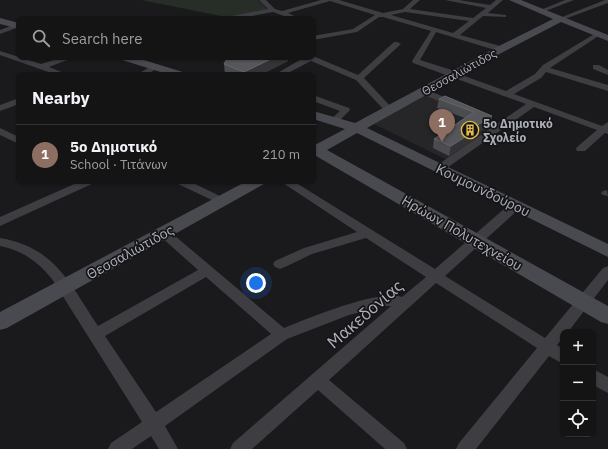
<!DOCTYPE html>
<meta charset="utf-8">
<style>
:root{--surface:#141415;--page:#1d1d1e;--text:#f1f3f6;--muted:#9d9ea0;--line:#333334;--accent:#e5bb48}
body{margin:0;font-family:"IBM Plex Sans",sans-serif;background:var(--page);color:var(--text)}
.controls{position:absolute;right:12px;bottom:12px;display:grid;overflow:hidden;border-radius:8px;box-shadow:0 1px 3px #0004}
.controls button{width:36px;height:36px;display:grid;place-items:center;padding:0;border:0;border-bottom:1px solid var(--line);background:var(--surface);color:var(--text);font:20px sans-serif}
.you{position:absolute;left:256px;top:283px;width:14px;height:14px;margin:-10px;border:3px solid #fff;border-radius:50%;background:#1a73e8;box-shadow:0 0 0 6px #1a73e833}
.badge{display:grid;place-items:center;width:26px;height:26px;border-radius:50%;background:var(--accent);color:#fff;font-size:13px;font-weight:700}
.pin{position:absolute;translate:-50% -33px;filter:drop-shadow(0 1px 2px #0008)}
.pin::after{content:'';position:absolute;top:21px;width:14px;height:12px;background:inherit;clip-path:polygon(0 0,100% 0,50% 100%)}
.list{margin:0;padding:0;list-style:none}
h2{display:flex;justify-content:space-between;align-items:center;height:52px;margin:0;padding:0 16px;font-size:17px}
h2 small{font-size:13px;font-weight:400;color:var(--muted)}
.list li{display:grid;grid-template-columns:26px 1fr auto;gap:12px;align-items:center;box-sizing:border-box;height:60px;padding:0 16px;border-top:1px solid var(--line)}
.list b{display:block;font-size:15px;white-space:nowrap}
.list p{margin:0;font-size:13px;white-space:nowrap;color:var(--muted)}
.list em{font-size:13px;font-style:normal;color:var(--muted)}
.icon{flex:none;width:22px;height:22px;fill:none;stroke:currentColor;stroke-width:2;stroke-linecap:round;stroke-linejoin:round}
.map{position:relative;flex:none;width:608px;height:449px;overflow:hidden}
.search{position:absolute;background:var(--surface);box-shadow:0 1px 3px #0004;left:16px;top:16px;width:300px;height:44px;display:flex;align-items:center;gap:10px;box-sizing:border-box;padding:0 14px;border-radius:8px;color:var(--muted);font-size:15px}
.panel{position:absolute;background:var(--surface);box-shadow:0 1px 3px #0004;left:16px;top:72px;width:300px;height:112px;border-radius:8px}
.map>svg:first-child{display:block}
</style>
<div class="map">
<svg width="608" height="449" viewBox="0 0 608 449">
<rect width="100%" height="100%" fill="#1a1a1c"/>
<polygon fill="#262628" points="426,95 498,124 447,160 374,124"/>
<polygon fill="#262e27" points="141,0 258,0 268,10 226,17"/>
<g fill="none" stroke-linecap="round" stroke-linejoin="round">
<g fill="#3d3d42" fill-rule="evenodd">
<path d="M 259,0 L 266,0 L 275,9 L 282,11 L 321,0 L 339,0 L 383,13 L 403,9 L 413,0 L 420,0 L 410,9 L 473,18 L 486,8 L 445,0 L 459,0 L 490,5 L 496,0 L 503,0 L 488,13 L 506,15 L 506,17 L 483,16 L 460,35 L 504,47 L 504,51 L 498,51 L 436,32 L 420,60 L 458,72 L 459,74 L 506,91 L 535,74 L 543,65 L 596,33 L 600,33 L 600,35 L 550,68 L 608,85 L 608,91 L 546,72 L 541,78 L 514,94 L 602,126 L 608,122 L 608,134 L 605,133 L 585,151 L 577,151 L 576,149 L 577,147 L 597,130 L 534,107 L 444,170 L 436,170 L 435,168 L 436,166 L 526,104 L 413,63 L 412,61 L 431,31 L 383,17 L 379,17 L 357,32 L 313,40 L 313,36 L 353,29 L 375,15 L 330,1 L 288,13 L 301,19 L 292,19 L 273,12 L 236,19 L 223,19 L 226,17 L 268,9 ZM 405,12 L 469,21 L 453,33 L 391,15 Z"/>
<polygon points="565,0 574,0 543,12 538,11"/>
<polygon points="605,0 608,0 608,3 562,20 557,19"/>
<polygon points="19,23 19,27 0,34 0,30"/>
<polygon points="394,42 397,42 401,44 364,78 392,108 393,110 392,112 386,112 356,80 311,61 284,75 274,75 305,57 313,56 358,75"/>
<polygon points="0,51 41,64 64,57 75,57 49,67 69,75 57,75 0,55"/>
<polygon points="153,65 159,65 160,67 146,75 136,75"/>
<polygon points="593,65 599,65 608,70 608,75 593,69"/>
<polygon points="423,88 458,103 459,105 455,108 452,107 420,93 419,91"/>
<polygon points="313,95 349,108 350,110 337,123 331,123 329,121 340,111 313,101"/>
<polygon points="19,98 19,104 0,111 0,105"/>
<polygon points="0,128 19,137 19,144 0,135"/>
<polygon points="81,181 95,181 94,183 0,226 0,217"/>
<polygon points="175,181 189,181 226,199 228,201 226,203 218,203 176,183"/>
<path d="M 280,181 L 293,181 L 435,269 L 511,203 L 519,203 L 521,206 L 519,209 L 445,276 L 545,338 L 603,268 L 608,266 L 608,280 L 568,332 L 563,332 L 563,338 L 557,345 L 563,349 L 563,364 L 549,356 L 476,449 L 456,449 L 459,443 L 537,348 L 436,283 L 329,380 L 404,443 L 407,449 L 385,449 L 318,390 L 252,449 L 230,449 L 233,443 L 391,306 L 385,306 L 349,315 L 287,339 L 165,426 L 178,449 L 159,449 L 151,436 L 132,449 L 108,449 L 111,443 L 142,422 L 52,279 C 38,262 22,250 0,246 L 0,238 C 55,247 70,284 98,326 L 198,270 L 160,236 L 158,233 L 160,230 L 168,230 L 284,328 C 310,318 378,289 402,297 L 426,277 L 366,238 L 312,254 L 285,267 L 280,269 L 275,267 L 273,264 L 275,261 L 304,248 L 357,232 ZM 206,277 L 271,334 L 156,412 L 105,336 Z"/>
<polygon points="607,190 608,196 603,195 601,193 603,191"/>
<polygon points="593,369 608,377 608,393 593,385"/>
</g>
<g fill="#494a50" fill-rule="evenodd">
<polygon points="509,0 521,0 608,35 608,41 561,22 505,51 367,128 608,244 608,257 357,133 327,150 608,306 608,324 601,322 316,156 313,156 313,146 345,129 313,119 313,111 355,123 497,47 553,19"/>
<polygon points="0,18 19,23 19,29 0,24"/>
<polygon points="118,57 134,57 186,73 188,75 170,75 119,59"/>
<polygon points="247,181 267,181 264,184 7,328 0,330 0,312"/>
</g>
</g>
<g fill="#4b4c50">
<polygon points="228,57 288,57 288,61 260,75 225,75 224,64"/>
<polygon points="439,99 492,116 490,124 474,135 474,139 449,156 433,148 434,139 465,118 437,108"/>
</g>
<g fill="#333436">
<polygon points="275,57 288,57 288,61 260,75 245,75 244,72"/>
<polygon points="492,116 490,124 474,135 474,139 449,156 451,146 473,128"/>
</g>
<g fill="#56575b" stroke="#64656a">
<polygon points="228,57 275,57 244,72 224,64"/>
<polygon points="445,96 492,116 473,128 476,130 451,146 434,139 474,112 439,99"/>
</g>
<defs>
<symbol id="building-ring" viewBox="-11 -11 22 22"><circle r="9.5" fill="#151517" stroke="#e5bb48" stroke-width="1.5"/><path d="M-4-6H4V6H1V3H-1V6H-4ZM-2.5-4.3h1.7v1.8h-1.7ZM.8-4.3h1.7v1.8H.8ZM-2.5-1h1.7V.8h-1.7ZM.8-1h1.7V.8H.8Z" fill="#e5bb48"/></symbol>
</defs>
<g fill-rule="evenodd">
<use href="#building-ring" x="460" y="120" width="20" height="20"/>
</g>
<g text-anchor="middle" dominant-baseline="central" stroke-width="3.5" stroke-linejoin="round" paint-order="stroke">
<g font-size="12" fill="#adb0ba" stroke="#151517">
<text transform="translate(459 72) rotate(-29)">Θεσσαλιώτιδος</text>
</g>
<g font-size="12" font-weight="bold" fill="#adb0ba" stroke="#151517" text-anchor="start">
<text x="483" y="123">5ο Δημοτικό<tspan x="483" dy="14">Σχολείο</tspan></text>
</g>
<g font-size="14" fill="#adb0ba" stroke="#151517">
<text transform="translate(483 190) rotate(26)">Κουμουνδούρου</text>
<text transform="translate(462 233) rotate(30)">Ηρώων Πολυτεχνείου</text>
<text transform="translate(130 252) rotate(-29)">Θεσσαλιώτιδος</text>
</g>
<g font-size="17" fill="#adb0ba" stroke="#151517">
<text transform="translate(365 314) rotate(-41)">Μακεδονίας</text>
</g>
</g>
</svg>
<div class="controls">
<button>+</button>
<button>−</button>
<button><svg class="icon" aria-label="locate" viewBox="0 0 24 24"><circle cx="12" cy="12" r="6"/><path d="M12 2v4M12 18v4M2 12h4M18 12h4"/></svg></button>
</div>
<div class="you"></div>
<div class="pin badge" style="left:442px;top:142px;background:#8d6e63">1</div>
<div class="search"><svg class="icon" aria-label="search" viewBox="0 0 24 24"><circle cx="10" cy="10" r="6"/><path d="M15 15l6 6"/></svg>Search here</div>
<section class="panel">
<h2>Nearby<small></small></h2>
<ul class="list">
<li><span class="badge" style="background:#8d6e63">1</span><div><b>5ο Δημοτικό</b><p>School · Τιτάνων</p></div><em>210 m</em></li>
</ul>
</section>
</div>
